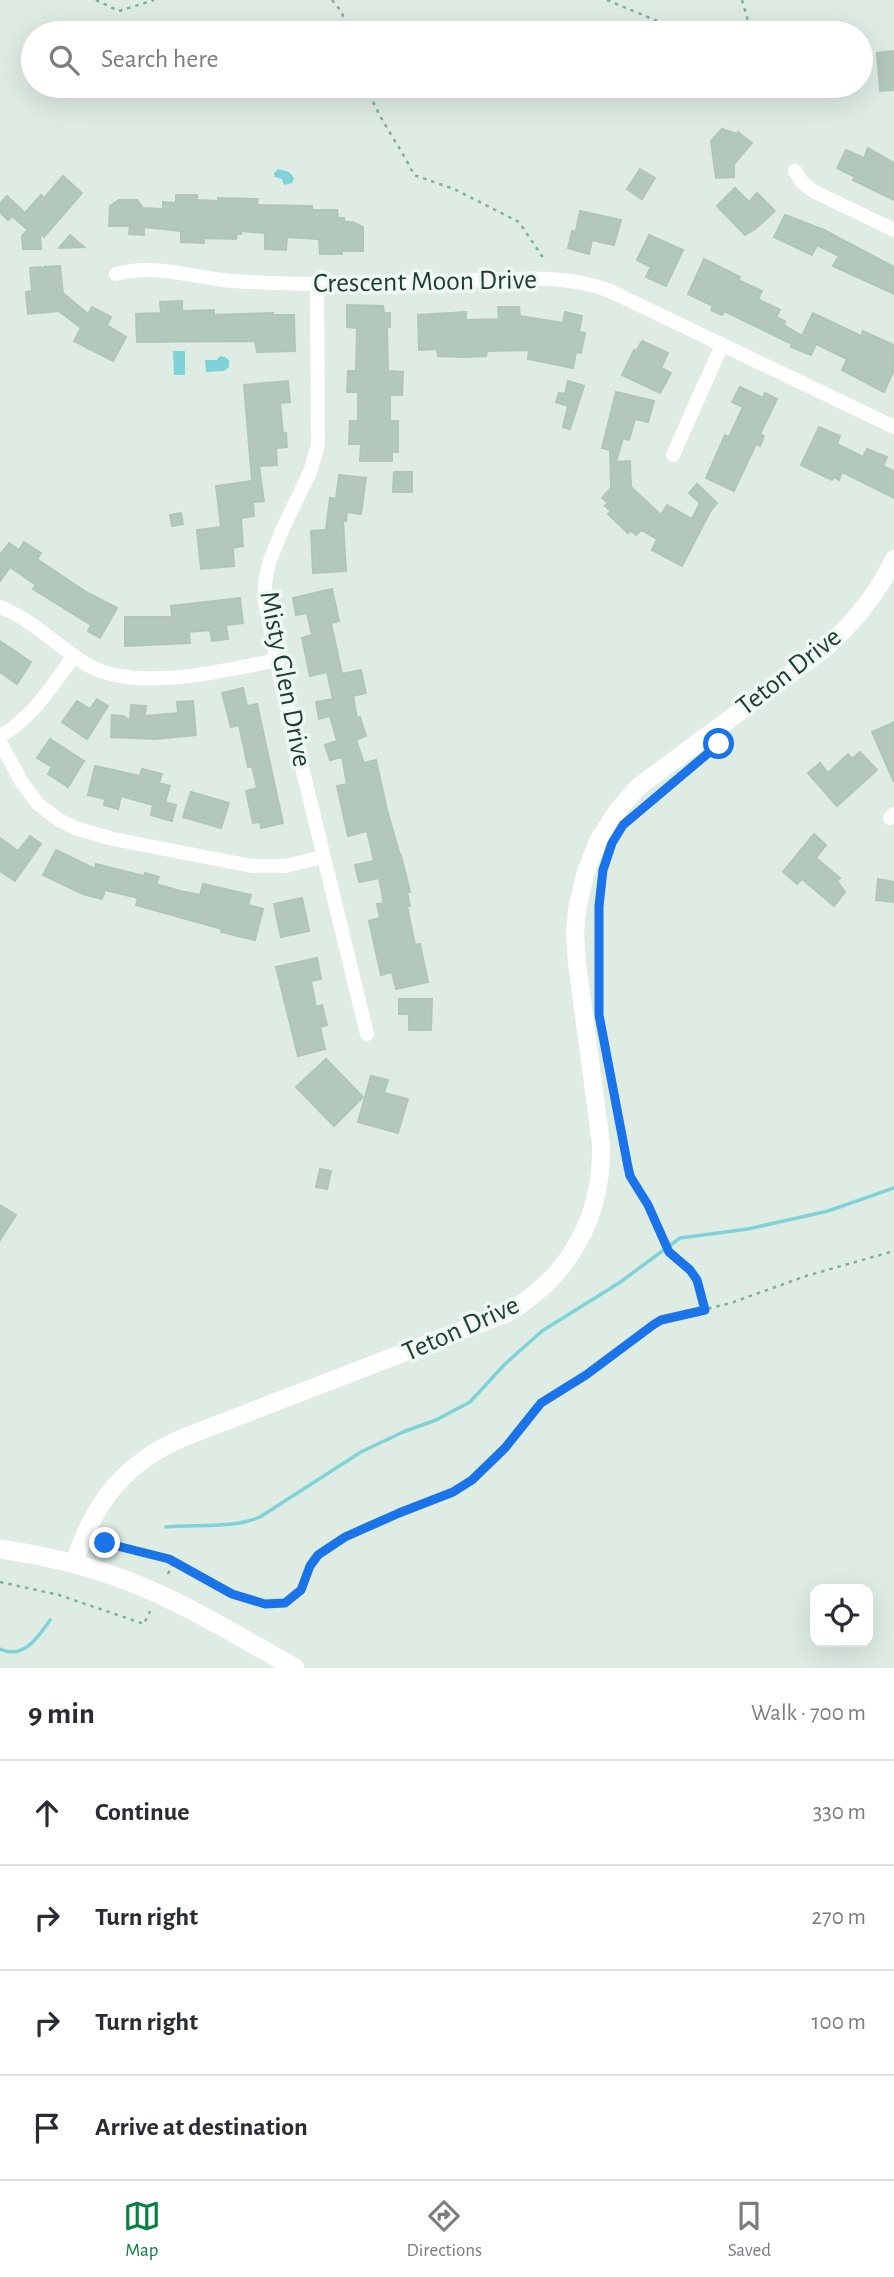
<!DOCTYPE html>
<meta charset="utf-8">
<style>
:root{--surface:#fff;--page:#f2f2f3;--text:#2b2b33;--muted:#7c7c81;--line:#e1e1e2;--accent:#0b8043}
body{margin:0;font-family:"Alegreya Sans",sans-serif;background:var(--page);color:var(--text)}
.controls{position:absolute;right:21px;bottom:21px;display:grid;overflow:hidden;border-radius:14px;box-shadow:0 7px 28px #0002}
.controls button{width:63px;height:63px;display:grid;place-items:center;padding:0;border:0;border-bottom:2px solid var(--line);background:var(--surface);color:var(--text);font:35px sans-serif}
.stop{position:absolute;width:21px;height:21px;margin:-16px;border:5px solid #1a73e8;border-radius:50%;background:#fff}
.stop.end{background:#1a73e8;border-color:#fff;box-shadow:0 2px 7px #0008}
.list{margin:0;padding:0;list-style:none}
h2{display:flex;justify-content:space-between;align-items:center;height:91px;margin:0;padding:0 28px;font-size:30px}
h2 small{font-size:23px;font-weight:400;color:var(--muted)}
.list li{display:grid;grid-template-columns:46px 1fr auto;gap:21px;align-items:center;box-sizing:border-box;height:105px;padding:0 28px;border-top:2px solid var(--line)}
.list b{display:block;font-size:26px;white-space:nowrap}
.list em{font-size:23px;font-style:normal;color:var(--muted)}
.icon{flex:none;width:38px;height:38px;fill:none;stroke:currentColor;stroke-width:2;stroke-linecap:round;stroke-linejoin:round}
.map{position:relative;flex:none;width:894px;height:1668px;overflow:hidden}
.search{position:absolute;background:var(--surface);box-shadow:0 7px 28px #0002;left:21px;right:21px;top:21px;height:77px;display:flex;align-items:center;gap:18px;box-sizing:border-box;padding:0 24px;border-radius:38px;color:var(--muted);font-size:26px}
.sheet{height:511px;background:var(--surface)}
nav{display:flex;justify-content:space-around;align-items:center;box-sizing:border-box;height:98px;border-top:2px solid var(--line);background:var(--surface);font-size:19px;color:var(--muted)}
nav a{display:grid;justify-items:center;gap:4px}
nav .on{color:var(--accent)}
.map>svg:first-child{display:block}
</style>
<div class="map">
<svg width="894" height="1668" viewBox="0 0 894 1668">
<rect width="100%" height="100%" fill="#deece4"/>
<g fill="#7fd3d8">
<path d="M 278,169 C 285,171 291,171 294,179 L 292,183 L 284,185 L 282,179 L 275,177 L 274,173 Z"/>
<polygon points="173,351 185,351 185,375 174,375"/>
<polygon points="220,356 225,357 229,360 229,367 224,371 206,372 205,360 217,360"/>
</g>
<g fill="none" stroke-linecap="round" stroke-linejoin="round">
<g stroke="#7fd3d8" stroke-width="3.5">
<path d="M 166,1527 C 197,1524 231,1529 260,1517 L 361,1452 L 403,1432 L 436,1420 L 470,1402 L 505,1364 L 542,1331 L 619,1283 L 680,1238 L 748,1229 L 828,1211 L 894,1188"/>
<path d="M 0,1649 C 24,1660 38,1637 50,1620"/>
</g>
</g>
<g fill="#b3c7bd" stroke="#b0c6bb" stroke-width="2">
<polygon points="894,51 894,90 880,91 877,53"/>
<polygon points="722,129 737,134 738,132 752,143 734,164 734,177 716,178 711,141"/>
<polygon points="868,148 894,163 894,200 853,180 855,177 837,168 846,150 864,158"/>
<polygon points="640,169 655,178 642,199 627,189"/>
<polygon points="63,176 82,193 44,237 40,234 41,249 23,249 22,236 28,230 12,216 8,220 0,212 0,204 7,196 25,213 41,195 44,198"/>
<polygon points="735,188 749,202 757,193 775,211 755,229 745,235 717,206"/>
<polygon points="176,195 197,195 197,200 218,201 218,198 258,199 257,205 312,206 312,210 337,210 338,218 344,218 345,222 353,222 363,227 363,251 342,251 342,254 320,254 319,239 287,237 286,250 265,249 265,233 241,231 241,234 237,234 236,239 204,238 204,243 181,242 181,231 144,227 144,235 129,234 130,226 109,226 110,206 119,200 137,200 143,208 163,209 163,202 176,203"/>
<polygon points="580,211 621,220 614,245 592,240 589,254 568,248 572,231 576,231"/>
<polygon points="785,215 824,230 894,267 894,294 833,266 839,256 817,245 812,255 774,237"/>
<polygon points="70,235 84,247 59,248"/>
<polygon points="649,235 683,250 666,286 646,277 651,267 637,260"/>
<polygon points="704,259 740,277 738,280 762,291 758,299 780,310 776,317 785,321 784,325 802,336 813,313 861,336 863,331 894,345 894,370 884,392 842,370 847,359 816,344 811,355 791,347 792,344 724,311 722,315 711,310 713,306 688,294"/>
<polygon points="60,266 63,293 88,314 92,307 111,317 107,325 126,337 113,361 74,341 81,328 59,311 28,314 26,292 32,291 30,268 41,267 42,270 44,267"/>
<polygon points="182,301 182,311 214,310 214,315 273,313 273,315 294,315 295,351 257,352 255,341 137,342 136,314 161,313 160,302"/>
<polygon points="347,305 383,306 384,313 390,313 390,327 387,327 388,371 403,372 402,395 390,395 390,421 398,421 398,452 392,452 392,461 360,461 361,444 349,444 350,421 358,421 358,392 347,392 348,371 356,371 357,328 347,327"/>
<polygon points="498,307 519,307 520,316 563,323 565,312 582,316 579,332 585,333 581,353 576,352 573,368 528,359 529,350 487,351 486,356 463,357 438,356 437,349 419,350 418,315 466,312 466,320 499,319"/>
<polygon points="642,341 668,353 661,368 671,373 660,393 622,375 634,350 636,351"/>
<polygon points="288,381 290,402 280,403 283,433 286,433 287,447 276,448 277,465 259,466 264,501 253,502 254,516 241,518 243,546 233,548 234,566 201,569 197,530 221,527 216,486 252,481 244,385"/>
<polygon points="568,381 584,386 570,429 563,427 568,406 556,402 559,393 565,394"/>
<polygon points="740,387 763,398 765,393 777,399 760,434 764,436 760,446 756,444 734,491 706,478 725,435 729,437 743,407 732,402"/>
<polygon points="616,392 654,401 648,422 635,419 629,440 623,438 616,462 630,461 631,487 661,515 667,505 692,519 700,503 689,493 697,484 717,503 711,510 682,566 652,550 657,539 641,530 636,535 630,530 628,533 608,514 611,511 605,506 608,503 602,498 611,488 610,450 602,448"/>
<polygon points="819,427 840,436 837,444 863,457 867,449 887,457 883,466 894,471 894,498 842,472 839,480 834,477 832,480 801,465"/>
<polygon points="394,472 412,472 412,492 393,492"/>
<polygon points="339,475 366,478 361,514 347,512 346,521 343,521 346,571 313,573 311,531 326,530 330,498 336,499"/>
<polygon points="181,513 183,524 172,526 170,515"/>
<polygon points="24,542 41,553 37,559 86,592 117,608 100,638 88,631 91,625 33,589 36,585 10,567 0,581 0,555 9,543 19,550"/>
<polygon points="332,589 339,621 331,623 342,674 361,670 366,693 353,696 357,718 360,717 366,736 356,740 364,763 376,760 387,810 400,855 401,855 410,892 407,892 410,906 407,906 415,945 420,944 428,982 396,989 392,972 381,975 369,921 380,918 377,904 384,903 379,878 359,882 355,865 374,861 367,831 348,836 337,786 347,784 342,757 330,760 325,745 337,741 330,716 319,719 316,702 333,699 327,672 310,676 302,638 312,635 307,613 296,615 293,598"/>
<polygon points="240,598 243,623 226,625 228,639 212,641 210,630 189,632 190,643 125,646 125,617 172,617 171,606"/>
<polygon points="0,641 31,662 17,684 0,672"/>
<polygon points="243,688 247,706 257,704 283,823 261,828 260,822 253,823 246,791 257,788 252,766 248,767 239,725 231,727 222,693"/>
<polygon points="97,699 108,706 87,739 62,722 77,701 90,709"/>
<polygon points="193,701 196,735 155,739 111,737 112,715 123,716 130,721 131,705 146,706 145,716 178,713 177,702"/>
<polygon points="894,722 894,782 872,732"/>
<polygon points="50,739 84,761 68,787 48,774 52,767 37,758"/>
<polygon points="860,752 877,770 837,806 808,773 820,763 828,773 848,754 852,759"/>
<polygon points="95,766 140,776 142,769 162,774 159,783 170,786 165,802 176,805 172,821 151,815 153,805 121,796 118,809 104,805 105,799 88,795"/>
<polygon points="191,792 229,803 221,828 183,817"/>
<polygon points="814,834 826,845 816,858 840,878 837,881 845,892 834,906 802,879 797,884 783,872"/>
<polygon points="30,836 41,844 15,881 0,871 0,838 18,851"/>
<polygon points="56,850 95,869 96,864 144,876 145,873 159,877 156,884 180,891 200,895 203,884 251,895 248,905 263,909 255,940 221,932 222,929 136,905 138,898 105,890 102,899 83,894 43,875"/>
<polygon points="878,879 894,882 894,902 876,900"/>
<polygon points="302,898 309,931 281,937 274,904"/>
<polygon points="317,958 321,979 311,981 316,1007 322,1005 327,1025 320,1027 325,1049 298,1056 276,967"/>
<polygon points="399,999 432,999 431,1030 409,1030 409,1014 399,1014"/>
<polygon points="326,1059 363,1097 334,1126 296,1087"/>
<polygon points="371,1076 388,1080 384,1093 408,1099 398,1133 358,1122"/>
<polygon points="320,1169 331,1171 327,1189 316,1187"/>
<polygon points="0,1205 16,1215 0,1240"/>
</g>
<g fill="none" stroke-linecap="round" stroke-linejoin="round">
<g stroke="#7bb39c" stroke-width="2.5" stroke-dasharray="3.5 5" stroke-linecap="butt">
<polyline points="96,0 119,11 154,0"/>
<polyline points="332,0 341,11 350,33"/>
<polyline points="607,0 686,33"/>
<polyline points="742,0 748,21 759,33"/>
<path d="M 367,86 C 377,118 400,145 414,175 L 454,189 L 519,222 L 544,259"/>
<polyline points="637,812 680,776"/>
<polyline points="600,1011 599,906 603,871"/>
<polyline points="606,1059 630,1176 648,1205 669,1252 695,1275 700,1287 704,1310"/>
<path d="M 96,1543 C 121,1542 155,1552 178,1564 C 208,1580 238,1605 274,1604 C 307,1603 302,1565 325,1549 C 349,1533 379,1520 406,1510 C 427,1502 451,1496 469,1483 C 499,1461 514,1429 540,1404 C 554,1390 574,1384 589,1373 C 611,1358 630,1339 653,1325 L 661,1320 L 731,1303 L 806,1276 L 894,1251"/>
<polyline points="168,1574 174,1561"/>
<polyline points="0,1582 59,1595 144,1624 150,1611"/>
</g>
<g stroke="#fff" stroke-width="14">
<polyline points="795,171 802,182 813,191 894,230"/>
<path d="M 116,274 C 155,263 193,278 232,281 C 307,286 382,283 457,281 C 508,280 562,272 610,291 L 894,427"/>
<polyline points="317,284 318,445 310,472 283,528 269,563 265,584 265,602 280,677 367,1034"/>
<polyline points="673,455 722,345"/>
<path d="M 0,607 C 32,619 57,646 86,664 C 133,693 224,671 277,660"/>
<path d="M 0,736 C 33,718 52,685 74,656"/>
<polyline points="0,742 21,781 38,804 59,820 75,828 113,839 252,866 285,866 323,857"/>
<polyline points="890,818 894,814"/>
</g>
<path stroke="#fff" stroke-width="18" d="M 74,1563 C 94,1503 124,1462 185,1437 L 507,1313 C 569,1277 603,1217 601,1144 L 577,963 L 575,933 L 577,910 L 585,874 L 598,841 L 618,810 L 638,787 L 824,649 C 854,623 877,595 894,559"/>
<path stroke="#fff" stroke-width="19" d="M 0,1549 C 39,1555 77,1563 114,1576 C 178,1598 236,1635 295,1668"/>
</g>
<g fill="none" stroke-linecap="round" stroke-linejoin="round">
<polyline stroke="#1a73e8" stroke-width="9" points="105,1543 169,1559 232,1594 265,1604 285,1603 301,1590 310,1566 318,1555 345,1537 399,1513 453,1492 472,1480 505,1448 541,1403 586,1375 653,1325 661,1320 705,1310 697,1280 690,1270 669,1252 648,1205 630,1176 628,1167 599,1015 599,906 603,870 612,843 623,825 719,744"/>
</g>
<g text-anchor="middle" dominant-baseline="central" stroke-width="7" stroke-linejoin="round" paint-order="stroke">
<g font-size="28" fill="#1d3d32" stroke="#eff8f2">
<text transform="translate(425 282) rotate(-1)">Crescent Moon Drive</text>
<text transform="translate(789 672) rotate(-38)">Teton Drive</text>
<text transform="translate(285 679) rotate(79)">Misty Glen Drive</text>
<text transform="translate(461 1329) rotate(-24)">Teton Drive</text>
</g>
</g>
</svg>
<div class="controls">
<button><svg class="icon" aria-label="locate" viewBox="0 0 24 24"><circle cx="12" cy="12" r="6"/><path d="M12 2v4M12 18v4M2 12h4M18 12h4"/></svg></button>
</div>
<div class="stop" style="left:719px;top:744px"></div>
<div class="stop end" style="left:105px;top:1543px"></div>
<div class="search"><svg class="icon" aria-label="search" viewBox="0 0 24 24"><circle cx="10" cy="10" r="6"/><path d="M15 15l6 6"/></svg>Search here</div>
</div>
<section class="sheet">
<h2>9 min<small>Walk · 700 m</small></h2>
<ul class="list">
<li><svg class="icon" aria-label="ahead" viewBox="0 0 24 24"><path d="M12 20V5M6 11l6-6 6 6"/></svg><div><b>Continue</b></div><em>330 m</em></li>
<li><svg class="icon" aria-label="right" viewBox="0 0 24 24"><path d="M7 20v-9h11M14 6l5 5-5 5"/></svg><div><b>Turn right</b></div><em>270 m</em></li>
<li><svg class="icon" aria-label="right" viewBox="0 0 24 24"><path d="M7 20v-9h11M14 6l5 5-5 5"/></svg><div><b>Turn right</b></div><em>100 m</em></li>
<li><svg class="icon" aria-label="arrive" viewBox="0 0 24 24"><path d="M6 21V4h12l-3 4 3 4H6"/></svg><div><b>Arrive at destination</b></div></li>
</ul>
</section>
<nav>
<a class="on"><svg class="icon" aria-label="map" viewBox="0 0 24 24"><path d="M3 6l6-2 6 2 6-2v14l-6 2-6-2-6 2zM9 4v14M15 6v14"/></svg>Map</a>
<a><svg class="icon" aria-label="directions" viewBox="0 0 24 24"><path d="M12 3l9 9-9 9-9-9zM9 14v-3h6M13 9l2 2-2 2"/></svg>Directions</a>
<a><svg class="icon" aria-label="saved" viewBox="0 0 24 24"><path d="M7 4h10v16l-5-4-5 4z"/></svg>Saved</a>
</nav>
